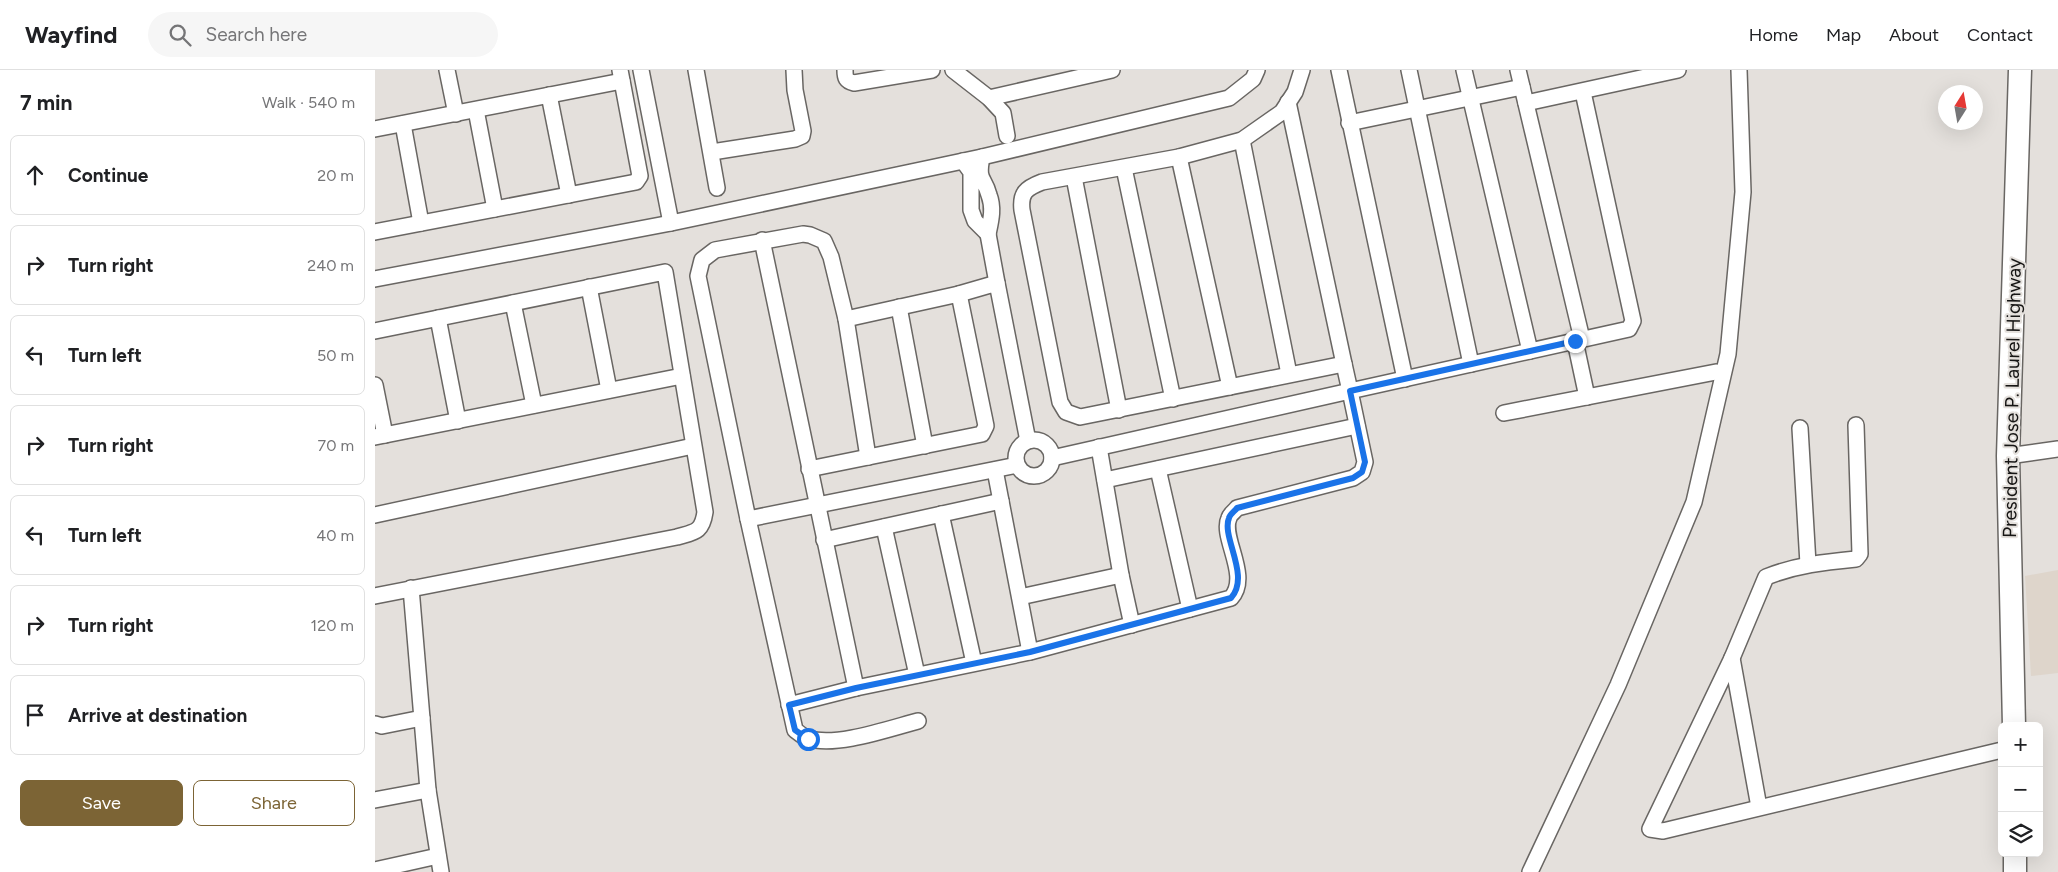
<!DOCTYPE html>
<meta charset="utf-8">
<style>
:root{--surface:#fff;--page:#f6f6f6;--text:#202124;--muted:#757577;--line:#e0e0e0;--accent:#7c6435}
body{margin:0;font-family:Figtree,sans-serif;background:var(--page);color:var(--text)}
.controls{position:absolute;right:15px;bottom:15px;display:grid;overflow:hidden;border-radius:8px;box-shadow:0 5px 20px #0002}
.controls button{width:45px;height:45px;display:grid;place-items:center;padding:0;border:0;border-bottom:1px solid var(--line);background:var(--surface);color:var(--text);font:25px sans-serif}
.compass{position:absolute;left:1563px;top:15px;width:45px;height:45px;border-radius:50%;background:var(--surface);box-shadow:0 5px 20px #0002;rotate:11deg}
.stop{position:absolute;width:15px;height:15px;margin:-11px;border:4px solid #1a73e8;border-radius:50%;background:#fff}
.stop.end{background:#1a73e8;border-color:#fff;box-shadow:0 1px 5px #0008}
.list{margin:0;padding:0;list-style:none}
h2{display:flex;justify-content:space-between;align-items:center;height:65px;margin:0;padding:0 20px;font-size:21px}
h2 small{font-size:16px;font-weight:400;color:var(--muted)}
.list li{display:grid;grid-template-columns:32px 1fr auto;gap:15px;align-items:center;box-sizing:border-box;height:80px;margin:0 10px 10px;padding:0 10px;border:1px solid var(--line);border-radius:8px}
.list b{display:block;font-size:19px;white-space:nowrap}
.list em{font-size:16px;font-style:normal;color:var(--muted)}
.actions{display:flex;gap:10px;padding:15px 20px}
.actions a{flex:1;padding:11px 0;border:1px solid var(--accent);border-radius:8px;text-align:center;font-size:18px;color:var(--accent)}
.actions .main{background:var(--accent);color:#fff}
.icon{flex:none;width:28px;height:28px;fill:none;stroke:currentColor;stroke-width:2;stroke-linecap:round;stroke-linejoin:round}
.map{position:relative;flex:none;width:1683px;height:802px;overflow:hidden}
header{display:flex;align-items:center;gap:30px;box-sizing:border-box;height:70px;padding:0 25px;background:var(--surface);border-bottom:1px solid var(--line)}
header strong{font-size:24px}
nav{display:flex;gap:28px;margin-inline-start:auto;font-size:18px}
.search{width:350px;height:45px;background:var(--page);display:flex;align-items:center;gap:12px;box-sizing:border-box;padding:0 18px;border-radius:28px;color:var(--muted);font-size:19px}
main{display:flex}
aside{flex:1;background:var(--surface)}
.map>svg:first-child{display:block}
</style>
<header>
<strong>Wayfind</strong>
<div class="search"><svg class="icon" aria-label="search" viewBox="0 0 24 24"><circle cx="10" cy="10" r="6"/><path d="M15 15l6 6"/></svg>Search here</div>
<nav><a>Home</a><a>Map</a><a>About</a><a>Contact</a></nav>
</header>
<main>
<aside>
<h2>7 min<small>Walk · 540 m</small></h2>
<ul class="list">
<li><svg class="icon" aria-label="ahead" viewBox="0 0 24 24"><path d="M12 20V5M6 11l6-6 6 6"/></svg><div><b>Continue</b></div><em>20 m</em></li>
<li><svg class="icon" aria-label="right" viewBox="0 0 24 24"><path d="M7 20v-9h11M14 6l5 5-5 5"/></svg><div><b>Turn right</b></div><em>240 m</em></li>
<li><svg class="icon" aria-label="left" viewBox="0 0 24 24"><path d="M17 20v-9H6M10 6l-5 5 5 5"/></svg><div><b>Turn left</b></div><em>50 m</em></li>
<li><svg class="icon" aria-label="right" viewBox="0 0 24 24"><path d="M7 20v-9h11M14 6l5 5-5 5"/></svg><div><b>Turn right</b></div><em>70 m</em></li>
<li><svg class="icon" aria-label="left" viewBox="0 0 24 24"><path d="M17 20v-9H6M10 6l-5 5 5 5"/></svg><div><b>Turn left</b></div><em>40 m</em></li>
<li><svg class="icon" aria-label="right" viewBox="0 0 24 24"><path d="M7 20v-9h11M14 6l5 5-5 5"/></svg><div><b>Turn right</b></div><em>120 m</em></li>
<li><svg class="icon" aria-label="arrive" viewBox="0 0 24 24"><path d="M6 21V4h12l-3 4 3 4H6"/></svg><div><b>Arrive at destination</b></div></li>
</ul>
<div class="actions"><a class="main">Save</a><a>Share</a></div>
</aside>
<div class="map">
<svg width="1683" height="802" viewBox="0 0 1683 802">
<rect width="100%" height="100%" fill="#e4e0dc"/>
<polygon fill="#ded5cb" points="1683,500 1683,603 1656,606 1650,506"/>
<g fill="none" stroke-linecap="round" stroke-linejoin="round">
<defs>
<g id="minor">
<polyline points="72,0 81,44"/>
<polyline points="266,0 296,153"/>
<polyline points="321,0 342,118"/>
<path d="M 470,0 C 470,8 471,11 479,13 L 557,0"/>
<polyline points="578,0 614,28 628,43 632,66"/>
<polyline points="964,0 1030,309"/>
<polyline points="1034,0 1096,294"/>
<polyline points="1089,0 1155,281"/>
<polyline points="1143,0 1207,269"/>
<polyline points="174,25 194,125"/>
<polyline points="614,28 737,0"/>
<polyline points="913,32 969,294"/>
<polyline points="1151,33 1303,0"/>
<polyline points="101,40 120,139"/>
<polyline points="974,53 1147,17"/>
<polyline points="28,54 46,153"/>
<polyline points="0,59 247,11"/>
<polyline points="867,70 914,304"/>
<polyline points="337,82 420,69 427,66 428,61 420,20 419,0"/>
<polyline points="804,87 855,317"/>
<path d="M 588,91 L 596,102 L 596,140 L 600,151 L 613,164 C 616,150 619,138 614,125 C 609,106 602,112 607,87"/>
<polyline points="749,98 798,329"/>
<polyline points="699,107 744,340"/>
<polyline points="0,162 261,112 265,106 245,0"/>
<polyline points="613,164 622,213"/>
<polyline points="387,170 481,618"/>
<polyline points="0,209 296,153 607,87 854,28 878,9 882,0"/>
<polyline points="214,217 234,320"/>
<polyline points="584,224 622,213 653,371"/>
<polyline points="138,233 159,335"/>
<polyline points="524,237 550,376"/>
<polyline points="63,248 83,351"/>
<path d="M 0,261 L 290,202 L 330,442 C 327,463 319,462 302,467 L 0,526"/>
<polyline points="1200,271 1212,327"/>
<polyline points="0,315 10,365"/>
<polyline points="1129,343 1341,302"/>
<path d="M 1481,355 L 1485,484 L 1481,489 C 1450,492 1421,495 1391,507 L 1357,588 L 1275,759 L 1288,761 L 1627,680"/>
<polyline points="1425,358 1433,494"/>
<polyline points="0,367 307,306"/>
<circle cx="659" cy="388" r="18"/>
<polyline points="724,377 746,505 757,555"/>
<polyline points="1633,386 1683,379"/>
<path d="M 493,387 L 471,249 L 456,187 L 449,171 L 435,165 L 428,164 L 340,180 L 327,190 L 323,206 L 373,449 L 420,660 C 424,663 428,667 433,668 C 459,678 516,658 543,651"/>
<path d="M 677,388 L 975,321 L 969,294 L 705,347 L 691,342 L 685,332 L 647,140 C 645,123 651,118 667,112 L 804,87 L 867,70 L 907,42 L 920,22 L 927,0"/>
<polyline points="434,399 607,364 611,356 584,224 471,249"/>
<polyline points="783,399 815,539"/>
<polyline points="620,400 655,582"/>
<polyline points="730,410 982,356"/>
<polyline points="566,444 599,593"/>
<polyline points="0,445 318,376"/>
<polyline points="373,449 642,395"/>
<polyline points="509,457 542,605"/>
<polyline points="449,470 626,431"/>
<polyline points="36,518 53,720 66,802"/>
<polyline points="645,527 746,505"/>
<polyline points="1357,588 1384,737"/>
<path d="M 414,635 L 481,618 L 655,582 L 856,528 C 876,506 845,467 854,448 C 855,444 860,441 862,438 L 978,408 L 987,402 L 990,392 L 975,321 L 1254,259 L 1258,251 L 1208,22"/>
<polyline points="0,654 7,656 47,648"/>
<polyline points="0,730 53,720"/>
<polyline points="0,800 63,786"/>
<polyline points="1155,802 1243,615 1319,432 1353,284 1368,122 1364,0"/>
</g>
<g id="highway">
<polyline points="1639,656 1633,386 1645,0"/>
<polyline points="1640,783 1640,802"/>
</g>
</defs>
<use href="#minor" stroke="#696663" stroke-width="18"/>
<use href="#highway" stroke="#696663" stroke-width="25"/>
<use href="#minor" stroke="#fff" stroke-width="15"/>
<use href="#highway" stroke="#fff" stroke-width="22"/>
</g>
<g fill="none" stroke-linecap="round" stroke-linejoin="round">
<path stroke="#1a73e8" stroke-width="6" d="M 433,669 L 420,660 L 414,635 L 481,618 L 655,582 L 856,528 C 876,506 846,467 854,448 C 855,444 860,441 862,438 L 978,408 L 987,402 L 990,392 L 975,321 L 1200,271"/>
</g>
<g text-anchor="middle" dominant-baseline="central" stroke-width="4" stroke-linejoin="round" paint-order="stroke">
<g font-size="19" fill="#161514" stroke="#e4e0dc">
<text transform="translate(1637 328) rotate(-89)">President Jose P. Laurel Highway</text>
</g>
</g>
</svg>
<div class="controls">
<button>+</button>
<button>−</button>
<button><svg class="icon" aria-label="layers" viewBox="0 0 24 24"><path d="M12 4l9 5-9 5-9-5zM3 14l9 5 9-5"/></svg></button>
</div>
<svg class="compass" viewBox="-18 -18 36 36"><path d="M0-13l5 13h-10z" fill="#e53935"/><path d="M0 13l5-13h-10z" fill="#757577"/></svg>
<div class="stop" style="left:433px;top:669px"></div>
<div class="stop end" style="left:1200px;top:271px"></div>
</div>
</main>
